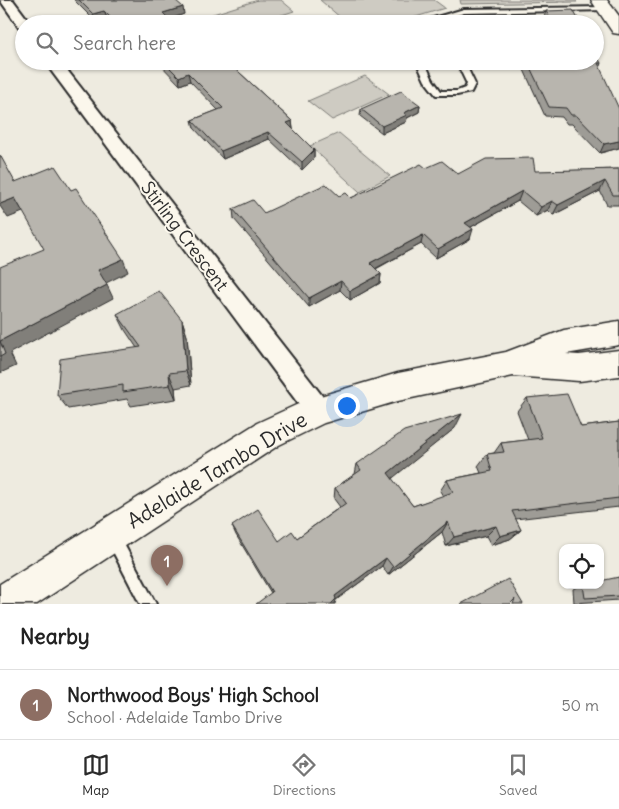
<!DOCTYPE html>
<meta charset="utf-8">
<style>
:root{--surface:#fff;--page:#f2f2f2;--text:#222;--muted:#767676;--line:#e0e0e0;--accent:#2b2b2b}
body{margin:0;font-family:Delius,sans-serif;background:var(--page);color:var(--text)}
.controls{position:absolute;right:15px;bottom:15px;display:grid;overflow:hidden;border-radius:10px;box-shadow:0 1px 4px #0004}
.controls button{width:45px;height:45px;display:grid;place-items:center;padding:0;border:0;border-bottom:1px solid var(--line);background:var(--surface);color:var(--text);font:25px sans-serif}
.you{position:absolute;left:346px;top:405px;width:18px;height:18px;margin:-12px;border:4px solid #fff;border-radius:50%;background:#1a73e8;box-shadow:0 0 0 8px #1a73e833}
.badge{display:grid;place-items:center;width:32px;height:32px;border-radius:50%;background:var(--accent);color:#fff;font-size:16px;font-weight:700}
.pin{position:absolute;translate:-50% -41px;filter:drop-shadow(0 1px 2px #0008)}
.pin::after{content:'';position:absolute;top:26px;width:18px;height:15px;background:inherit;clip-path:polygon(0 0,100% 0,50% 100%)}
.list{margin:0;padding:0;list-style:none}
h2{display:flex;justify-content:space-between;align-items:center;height:65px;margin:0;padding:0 20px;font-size:21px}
h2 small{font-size:16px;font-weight:400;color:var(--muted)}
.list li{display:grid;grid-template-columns:32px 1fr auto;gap:15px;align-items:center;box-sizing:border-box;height:70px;padding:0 20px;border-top:1px solid var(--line)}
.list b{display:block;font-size:19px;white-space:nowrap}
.list p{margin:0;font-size:16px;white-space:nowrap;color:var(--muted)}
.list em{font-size:16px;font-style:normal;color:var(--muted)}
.icon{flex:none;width:28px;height:28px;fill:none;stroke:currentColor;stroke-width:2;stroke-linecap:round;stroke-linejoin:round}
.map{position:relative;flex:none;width:619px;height:604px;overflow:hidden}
.search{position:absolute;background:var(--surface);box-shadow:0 1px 4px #0004;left:15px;right:15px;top:15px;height:55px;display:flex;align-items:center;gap:12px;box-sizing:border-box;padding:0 18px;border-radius:28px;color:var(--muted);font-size:19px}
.sheet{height:135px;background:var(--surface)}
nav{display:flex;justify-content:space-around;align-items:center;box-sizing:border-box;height:70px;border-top:1px solid var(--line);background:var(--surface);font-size:14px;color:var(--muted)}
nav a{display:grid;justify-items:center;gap:2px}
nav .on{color:var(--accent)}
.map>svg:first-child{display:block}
</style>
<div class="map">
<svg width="619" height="604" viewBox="0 0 619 604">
<rect width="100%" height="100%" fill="#eeebe0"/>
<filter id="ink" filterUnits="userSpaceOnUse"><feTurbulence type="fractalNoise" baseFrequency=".02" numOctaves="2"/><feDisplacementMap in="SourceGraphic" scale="10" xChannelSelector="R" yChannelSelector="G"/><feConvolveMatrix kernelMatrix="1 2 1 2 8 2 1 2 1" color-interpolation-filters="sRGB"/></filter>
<g filter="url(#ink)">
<g fill="#cecbc2" stroke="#7c7b76">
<polygon points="258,0 281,0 294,11 254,24 219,24 210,15"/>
<polygon points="320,0 434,0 445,8 393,24 348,24"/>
<polygon points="460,0 575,0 577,2 461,4"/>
<polygon points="365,76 389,94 332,120 308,101"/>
<polygon points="339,133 390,176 360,192 310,146"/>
</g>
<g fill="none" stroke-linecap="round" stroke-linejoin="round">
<defs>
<g id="service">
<polygon points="605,7 608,9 607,10 464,13 425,24 413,24 464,9"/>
<polygon points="416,61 424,61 433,80 441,91 457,91 465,88 467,84 456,61 464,61 475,84 471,92 457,95 436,95 425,81"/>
<polygon points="113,531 118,533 156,604 140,604 106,538 108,533"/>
</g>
<g id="minor">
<polygon points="0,0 13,0 31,24 24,24 24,28 19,27"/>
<polygon points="44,61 60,61 327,402 331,410 327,418 318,422 309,418"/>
</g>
<g id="tertiary">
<polygon points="591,0 607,0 619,16 619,34 613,33"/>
<polygon points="619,321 619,345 566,354 579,355 619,350 619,376 579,381 513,376 398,401 324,423 279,445 37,604 0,604 0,584 257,423 307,400 398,373 506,352 564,330"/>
</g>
</defs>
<use href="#service" stroke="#2b2b2b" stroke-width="4"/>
<use href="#minor" stroke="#2b2b2b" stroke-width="4"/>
<use href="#tertiary" stroke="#2b2b2b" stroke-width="3"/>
<use href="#service" fill="#fbf7ec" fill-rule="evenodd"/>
<use href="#minor" fill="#fbf7ec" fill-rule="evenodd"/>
<use href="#tertiary" fill="#fbf7ec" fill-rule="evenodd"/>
</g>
<g fill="#9e9c96" stroke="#2b2b2b">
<polygon points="74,0 175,0 184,14 169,19 174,24 112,24 107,18 96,22"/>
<polygon points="546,11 581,24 545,24 543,20"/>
<polygon points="157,61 227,61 292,121 293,129 314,150 314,158 302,170 269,139 223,159 194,128 192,120 218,110 190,81 180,85"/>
<polygon points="520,61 595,61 601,63 600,66 619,148 600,153 572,124 567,124 562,117 545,116"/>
<polygon points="420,105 419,112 407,118 406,122 382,133 360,116 361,109"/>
<polygon points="426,168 458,174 619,169 619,205 607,205 600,191 553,215 548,210 536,216 518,201 471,227 470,239 436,258 421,244 376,269 381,274 380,283 350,300 340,290 309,307 234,219 233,209 264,213 339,196 351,198"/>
<polygon points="117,314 182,320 187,336 191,385 175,388 176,399 131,406 127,399 68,409 57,395 137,348 125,330"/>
<polygon points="527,398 581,427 619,422 619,507 515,519 521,530 510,539 491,545 486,536 446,546 442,532 388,575 382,566 336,600 271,593 236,535 232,526 279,541 297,538 340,507 334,499 335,488 355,474 357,464 455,428 391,478 413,506 443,496 440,491 447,480 481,473 478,466 487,454 494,453 501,443 528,440 517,411"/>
<polygon points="619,577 619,600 574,603 573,589 581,585 600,585"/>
</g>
<g fill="#817f7a" stroke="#2b2b2b">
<polygon points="183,7 184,14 165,21 163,13"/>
<polygon points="104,11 107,18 96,22 93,14"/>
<polygon points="188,73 190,81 180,85 179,77"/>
<polygon points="420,105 419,112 407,118 406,122 382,133 382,126 404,113"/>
<polygon points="292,121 293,129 287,123"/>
<polygon points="268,132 269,139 223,159 221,151"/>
<polygon points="619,141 619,148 600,153 604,144"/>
<polygon points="314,150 314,158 302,170 302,162"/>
<polygon points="605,181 600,191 553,215 558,205"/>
<polygon points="522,191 518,201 462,232 465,223"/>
<polygon points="15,198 23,212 8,218 0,206 0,204"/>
<polygon points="552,201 548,210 536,216 541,207"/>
<polygon points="473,229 470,239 436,258 438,249"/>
<polygon points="423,235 421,244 369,272 370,263"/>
<polygon points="123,259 128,272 104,284 98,270"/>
<polygon points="381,274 380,283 350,300 350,291"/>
<polygon points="341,281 340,290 309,307 309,298"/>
<polygon points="107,285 113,298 10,353 16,366 0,373 0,341"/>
<polygon points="182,320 187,336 191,385 186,371"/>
<polygon points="169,373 175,388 176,399 170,385"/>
<polygon points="462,414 455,428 384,485 388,473"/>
<polygon points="448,522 442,532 388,575 393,567"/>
<polygon points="496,526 486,536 446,546 454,537"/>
<polygon points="521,530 510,539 491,545 500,536"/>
<polygon points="386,558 382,566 336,600 335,604 331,604 335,596"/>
</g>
<g fill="#b8b5ae" stroke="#2b2b2b">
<polygon points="79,0 175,0 183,7 163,13 174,24 117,24 104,11 93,14"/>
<polygon points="573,10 581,24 553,24 546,11"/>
<polygon points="595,53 601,63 598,63 619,109 619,141 604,144 576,115 571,115 566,108 549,107 527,61 595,61"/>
<polygon points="163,61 227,61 292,121 287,123 314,150 302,162 268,132 221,151 192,120 223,108 188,73 179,77"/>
<polygon points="401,91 420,105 404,113 407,115 382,126 361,109"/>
<polygon points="0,155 15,182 55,166 71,190 76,188 123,259 98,270 107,285 0,341 0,267 44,249 15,198 0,204"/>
<polygon points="533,158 535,171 619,169 619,195 613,195 605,181 558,205 552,201 541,207 522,191 465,223 473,229 438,249 423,235 370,263 381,274 350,291 341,281 309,298 233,209 253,200 264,213 326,184 339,196 346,193 351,198 421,164 426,168 442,161 458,174 486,159"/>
<polygon points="159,291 182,320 186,371 169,373 170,385 123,392 123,385 57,395 60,359 141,347 117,314"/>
<polygon points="0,341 5,354 0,357"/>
<polygon points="567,394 581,427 619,422 619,498 512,511 521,530 500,536 496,526 454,537 448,522 393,567 386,558 335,596 336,599 331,604 256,604 272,592 232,526 258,509 279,541 292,531 297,538 346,503 335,488 361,470 357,464 404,431 462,414 388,473 413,506 453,492 447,480 492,471 487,454 504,452 501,443 542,438 527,398"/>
<polygon points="619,577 619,596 585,598 583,585 600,585 600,581"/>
<polygon points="508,579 523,604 513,604 515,599 510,604 461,604"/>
</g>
</g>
<g text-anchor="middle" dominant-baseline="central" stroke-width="4" stroke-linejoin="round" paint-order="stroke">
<g font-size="18" fill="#2b2b2b" stroke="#fbf7ec">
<text transform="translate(185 236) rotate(53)">Stirling Crescent</text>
</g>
<g font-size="21" fill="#2b2b2b" stroke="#fbf7ec">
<text transform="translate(217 470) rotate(-31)">Adelaide Tambo Drive</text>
</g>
</g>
</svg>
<div class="controls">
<button><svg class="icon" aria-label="locate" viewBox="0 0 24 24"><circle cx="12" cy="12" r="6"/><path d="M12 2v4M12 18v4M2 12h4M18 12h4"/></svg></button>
</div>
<div class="you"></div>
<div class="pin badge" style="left:167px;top:586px;background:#8d6e63">1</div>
<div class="search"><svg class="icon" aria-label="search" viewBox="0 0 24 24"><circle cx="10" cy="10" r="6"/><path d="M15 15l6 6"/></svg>Search here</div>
</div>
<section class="sheet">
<h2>Nearby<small></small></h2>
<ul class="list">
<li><span class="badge" style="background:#8d6e63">1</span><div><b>Northwood Boys' High School</b><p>School · Adelaide Tambo Drive</p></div><em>50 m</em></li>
</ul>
</section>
<nav>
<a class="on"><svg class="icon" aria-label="map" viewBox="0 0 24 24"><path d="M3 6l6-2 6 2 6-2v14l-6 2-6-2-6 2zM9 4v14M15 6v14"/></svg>Map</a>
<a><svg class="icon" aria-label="directions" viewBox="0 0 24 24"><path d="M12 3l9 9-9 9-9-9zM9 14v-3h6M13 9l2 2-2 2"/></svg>Directions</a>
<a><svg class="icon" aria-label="saved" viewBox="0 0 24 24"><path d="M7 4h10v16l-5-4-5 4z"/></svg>Saved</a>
</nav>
